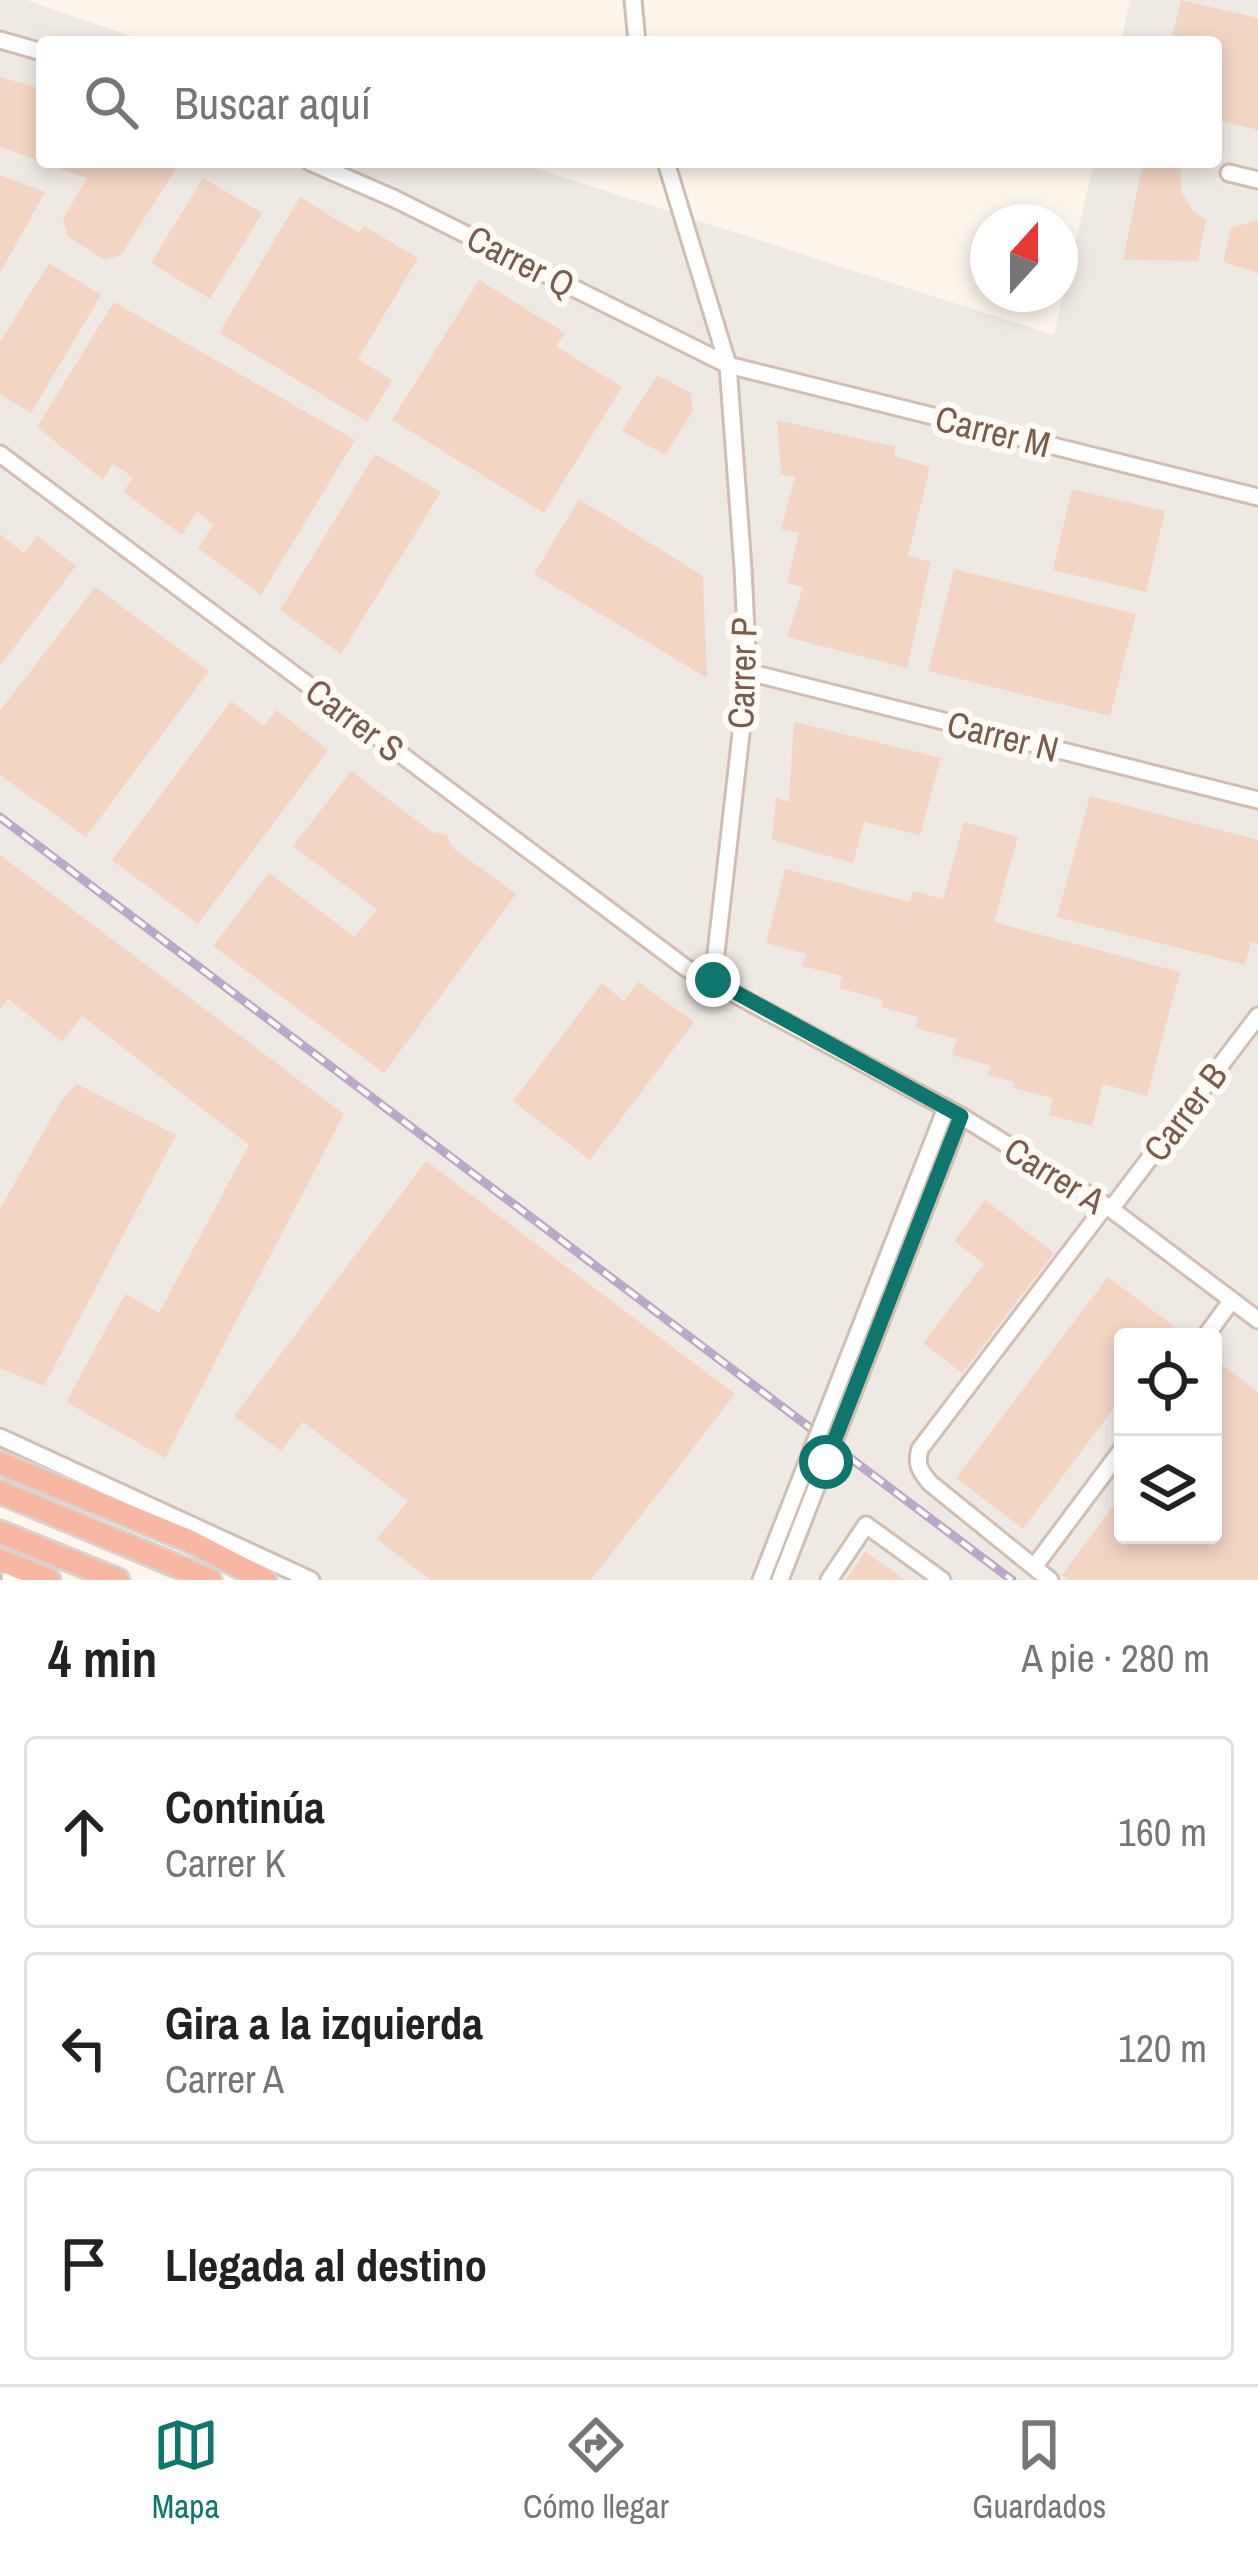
<!DOCTYPE html>
<html lang="es">
<meta charset="utf-8">
<style>
:root{--surface:#fff;--page:#f2f2f2;--text:#222;--muted:#767676;--line:#e0e0e0;--accent:#0f766e}
body{margin:0;font-family:"Archivo Narrow",sans-serif;background:var(--page);color:var(--text)}
.controls{position:absolute;right:36px;bottom:36px;display:grid;overflow:hidden;border-radius:12px;box-shadow:0 6px 18px #0003}
.controls button{width:108px;height:108px;display:grid;place-items:center;padding:0;border:0;border-bottom:3px solid var(--line);background:var(--surface);color:var(--text);font:60px sans-serif}
.compass{position:absolute;left:970px;top:204px;width:108px;height:108px;border-radius:50%;background:var(--surface);box-shadow:0 6px 18px #0003;rotate:21deg}
.stop{position:absolute;width:36px;height:36px;margin:-27px;border:9px solid #0f766e;border-radius:50%;background:#fff}
.stop.end{background:#0f766e;border-color:#fff;box-shadow:0 3px 12px #0008}
.list{margin:0;padding:0;list-style:none}
h2{display:flex;justify-content:space-between;align-items:center;height:156px;margin:0;padding:0 48px;font-size:51px}
h2 small{font-size:39px;font-weight:400;color:var(--muted)}
.list li{display:grid;grid-template-columns:78px 1fr auto;gap:36px;align-items:center;box-sizing:border-box;height:192px;margin:0 24px 24px;padding:0 24px;border:3px solid var(--line);border-radius:12px}
.list b{display:block;font-size:45px;white-space:nowrap}
.list p{margin:0;font-size:39px;white-space:nowrap;color:var(--muted)}
.list em{font-size:39px;font-style:normal;color:var(--muted)}
.icon{flex:none;width:66px;height:66px;fill:none;stroke:currentColor;stroke-width:2;stroke-linecap:round;stroke-linejoin:round}
.map{position:relative;flex:none;width:1258px;height:1580px;overflow:hidden}
.search{position:absolute;background:var(--surface);box-shadow:0 6px 18px #0003;left:36px;right:36px;top:36px;height:132px;display:flex;align-items:center;gap:30px;box-sizing:border-box;padding:0 42px;border-radius:12px;color:var(--muted);font-size:45px}
.sheet{height:804px;background:var(--surface)}
nav{display:flex;justify-content:space-around;align-items:center;box-sizing:border-box;height:168px;border-top:3px solid var(--line);background:var(--surface);font-size:33px;color:var(--muted)}
nav a{display:grid;justify-items:center;gap:6px}
nav .on{color:var(--accent)}
.map>svg:first-child{display:block}
</style>
<div class="map">
<svg width="1258" height="1580" viewBox="0 0 1258 1580">
<rect width="100%" height="100%" fill="#fdf6ec"/>
<path fill="#efe9e4" fill-rule="evenodd" d="M 0,0 L 27,0 L 148,42 L 42,42 L 42,162 L 516,162 L 1054,335 L 1094,162 L 1216,162 L 1216,42 L 1121,42 L 1130,0 L 1258,0 L 1258,1580 L 292,1580 L 0,1453 ZM 1123,1337 L 1213,1337 L 1213,1535 L 1123,1535 Z"/>
<g fill="#f3d5c3">
<polygon points="1181,0 1258,18 1258,130 1216,120 1216,42 1171,42"/>
<polygon points="0,77 42,89 42,162 180,162 121,255 105,260 68,237 63,219 87,178 0,147"/>
<polygon points="1143,162 1181,162 1181,191 1193,211 1206,220 1198,261 1123,260"/>
<polygon points="0,175 45,192 0,273"/>
<polygon points="203,178 262,213 210,299 151,263"/>
<polygon points="300,197 359,233 364,226 418,258 358,359 392,380 367,422 219,333"/>
<polygon points="1258,220 1258,273 1223,262 1231,228"/>
<polygon points="49,263 101,295 31,413 0,394 0,342"/>
<polygon points="479,280 565,333 556,346 622,387 544,513 392,420"/>
<polygon points="114,302 355,440 261,595 198,548 213,525 197,511 182,535 123,492 133,477 112,464 103,480 37,427"/>
<polygon points="657,375 691,393 693,411 665,455 622,431"/>
<polygon points="777,420 896,447 894,456 930,467 908,556 931,562 907,668 787,637 803,587 787,583 799,533 781,529 795,477 781,474"/>
<polygon points="375,454 441,492 341,654 280,610"/>
<polygon points="1072,489 1165,511 1146,592 1053,570"/>
<polygon points="579,499 703,576 707,678 534,574"/>
<polygon points="0,534 24,553 37,536 76,566 0,666"/>
<polygon points="954,569 1136,614 1110,716 928,671"/>
<polygon points="95,587 209,671 86,837 0,775 0,711"/>
<polygon points="231,701 264,726 276,710 328,750 198,924 112,860"/>
<polygon points="794,722 941,758 920,835 864,822 853,863 772,840 776,798 789,802"/>
<polygon points="351,771 432,832 446,834 453,848 516,894 384,1073 213,946 269,873 355,937 377,909 293,846"/>
<polygon points="1090,796 1258,840 1258,944 1251,942 1245,965 1057,917"/>
<polygon points="964,822 1018,837 994,922 1180,972 1147,1096 1103,1084 1092,1126 1049,1115 1053,1098 1013,1088 1014,1082 988,1075 991,1066 952,1055 957,1039 915,1028 918,1017 881,1007 883,1000 839,988 842,976 802,966 806,954 766,943 785,869 910,902 913,891 943,899"/>
<polygon points="0,855 344,1114 165,1458 66,1402 125,1294 159,1313 249,1145 82,1016 62,1042 8,999 0,1010"/>
<polygon points="638,982 694,1022 590,1160 513,1101 602,983 624,1001"/>
<polygon points="77,1084 176,1135 44,1386 0,1368 0,1209 62,1099"/>
<polygon points="426,1161 735,1394 591,1580 431,1580 377,1539 408,1501 303,1422 281,1451 234,1416"/>
<polygon points="985,1200 1054,1253 962,1373 923,1343 984,1264 954,1241"/>
<polygon points="1108,1277 1175,1327 1168,1337 1123,1337 1123,1396 1023,1529 956,1478"/>
<polygon points="1221,1364 1258,1392 1258,1580 1069,1580 1062,1575 1123,1493 1123,1535 1213,1535 1213,1374"/>
<polygon points="865,1552 906,1580 846,1580"/>
</g>
<g fill="none" stroke-linecap="round" stroke-linejoin="round">
<defs>
<g id="minor">
<polyline points="633,0 637,42"/>
<polyline points="0,40 42,52"/>
<polyline points="310,162 395,199 728,365 1258,497"/>
<polyline points="666,162 728,365 743,568 748,672 713,980"/>
<polyline points="1229,173 1258,180"/>
<polyline points="0,454 686,968 961,1116 1111,1209 1258,1320"/>
<polyline points="748,672 1258,800"/>
<polyline points="1111,1209 1258,1016"/>
<polyline points="1205,1337 1232,1300"/>
<polyline points="824,1420 946,1108"/>
<polyline points="840,1426 961,1116"/>
<polyline points="0,1437 311,1580"/>
<polyline points="1034,1567 1123,1448"/>
<polyline points="10,1577 13,1580"/>
<polyline points="761,1580 810,1455"/>
<polyline points="780,1580 826,1462"/>
<polyline points="829,1580 866,1525 942,1580"/>
<path d="M 1050,1580 L 930,1483 C 921,1472 915,1465 920,1449 L 1106,1205"/>
</g>
<g id="highway">
<polyline points="0,1463 190,1541 265,1580"/>
<polyline points="0,1492 210,1580"/>
<polyline points="0,1532 118,1580"/>
<polyline points="0,1560 49,1580"/>
</g>
</defs>
<use href="#minor" stroke="#d1beb0" stroke-width="21"/>
<use href="#highway" stroke="#dad1cd" stroke-width="27"/>
<use href="#minor" stroke="#fff" stroke-width="15"/>
<use href="#highway" stroke="#f7b7a3" stroke-width="21"/>
<defs>
<polyline id="rail" points="0,817 1012,1580"/>
</defs>
<use href="#rail" stroke="#b9a8c9" stroke-width="9"/>
<use href="#rail" stroke="#fffaf3" stroke-width="4.5" stroke-dasharray="14" stroke-linecap="butt"/>
<defs>
<g id="minor-bridge">
<polyline points="810,1455 824,1420"/>
<polyline points="826,1462 840,1426"/>
</g>
</defs>
<use href="#minor-bridge" stroke="#d1beb0" stroke-width="21" stroke-linecap="butt"/>
<use href="#minor-bridge" stroke="#fff" stroke-width="15"/>
</g>
<g fill="none" stroke-linecap="round" stroke-linejoin="round">
<polyline stroke="#0f766e" stroke-width="15" points="713,980 961,1116 826,1462"/>
</g>
<g text-anchor="middle" dominant-baseline="central" stroke-width="12" stroke-linejoin="round" paint-order="stroke">
<g font-size="36" fill="#7a5c4d" stroke="#fffaf3">
<text transform="translate(521 261) rotate(27)">Carrer Q</text>
<text transform="translate(993 431) rotate(14)">Carrer M</text>
<text transform="translate(742 673) rotate(-88)">Carrer P</text>
<text transform="translate(355 720) rotate(37)">Carrer S</text>
<text transform="translate(1003 736) rotate(14)">Carrer N</text>
<text transform="translate(1185 1112) rotate(-53)">Carrer B</text>
<text transform="translate(1055 1175) rotate(32)">Carrer A</text>
</g>
</g>
</svg>
<div class="controls">
<button><svg class="icon" aria-label="locate" viewBox="0 0 24 24"><circle cx="12" cy="12" r="6"/><path d="M12 2v4M12 18v4M2 12h4M18 12h4"/></svg></button>
<button><svg class="icon" aria-label="layers" viewBox="0 0 24 24"><path d="M12 4l9 5-9 5-9-5zM3 14l9 5 9-5"/></svg></button>
</div>
<svg class="compass" viewBox="-18 -18 36 36"><path d="M0-13l5 13h-10z" fill="#e53935"/><path d="M0 13l5-13h-10z" fill="#767676"/></svg>
<div class="stop" style="left:826px;top:1462px"></div>
<div class="stop end" style="left:713px;top:980px"></div>
<div class="search"><svg class="icon" aria-label="search" viewBox="0 0 24 24"><circle cx="10" cy="10" r="6"/><path d="M15 15l6 6"/></svg>Buscar aquí</div>
</div>
<section class="sheet">
<h2>4 min<small>A pie · 280 m</small></h2>
<ul class="list">
<li><svg class="icon" aria-label="ahead" viewBox="0 0 24 24"><path d="M12 20V5M6 11l6-6 6 6"/></svg><div><b>Continúa</b><p>Carrer K</p></div><em>160 m</em></li>
<li><svg class="icon" aria-label="left" viewBox="0 0 24 24"><path d="M17 20v-9H6M10 6l-5 5 5 5"/></svg><div><b>Gira a la izquierda</b><p>Carrer A</p></div><em>120 m</em></li>
<li><svg class="icon" aria-label="arrive" viewBox="0 0 24 24"><path d="M6 21V4h12l-3 4 3 4H6"/></svg><div><b>Llegada al destino</b></div></li>
</ul>
</section>
<nav>
<a class="on"><svg class="icon" aria-label="map" viewBox="0 0 24 24"><path d="M3 6l6-2 6 2 6-2v14l-6 2-6-2-6 2zM9 4v14M15 6v14"/></svg>Mapa</a>
<a><svg class="icon" aria-label="directions" viewBox="0 0 24 24"><path d="M12 3l9 9-9 9-9-9zM9 14v-3h6M13 9l2 2-2 2"/></svg>Cómo llegar</a>
<a><svg class="icon" aria-label="saved" viewBox="0 0 24 24"><path d="M7 4h10v16l-5-4-5 4z"/></svg>Guardados</a>
</nav>
